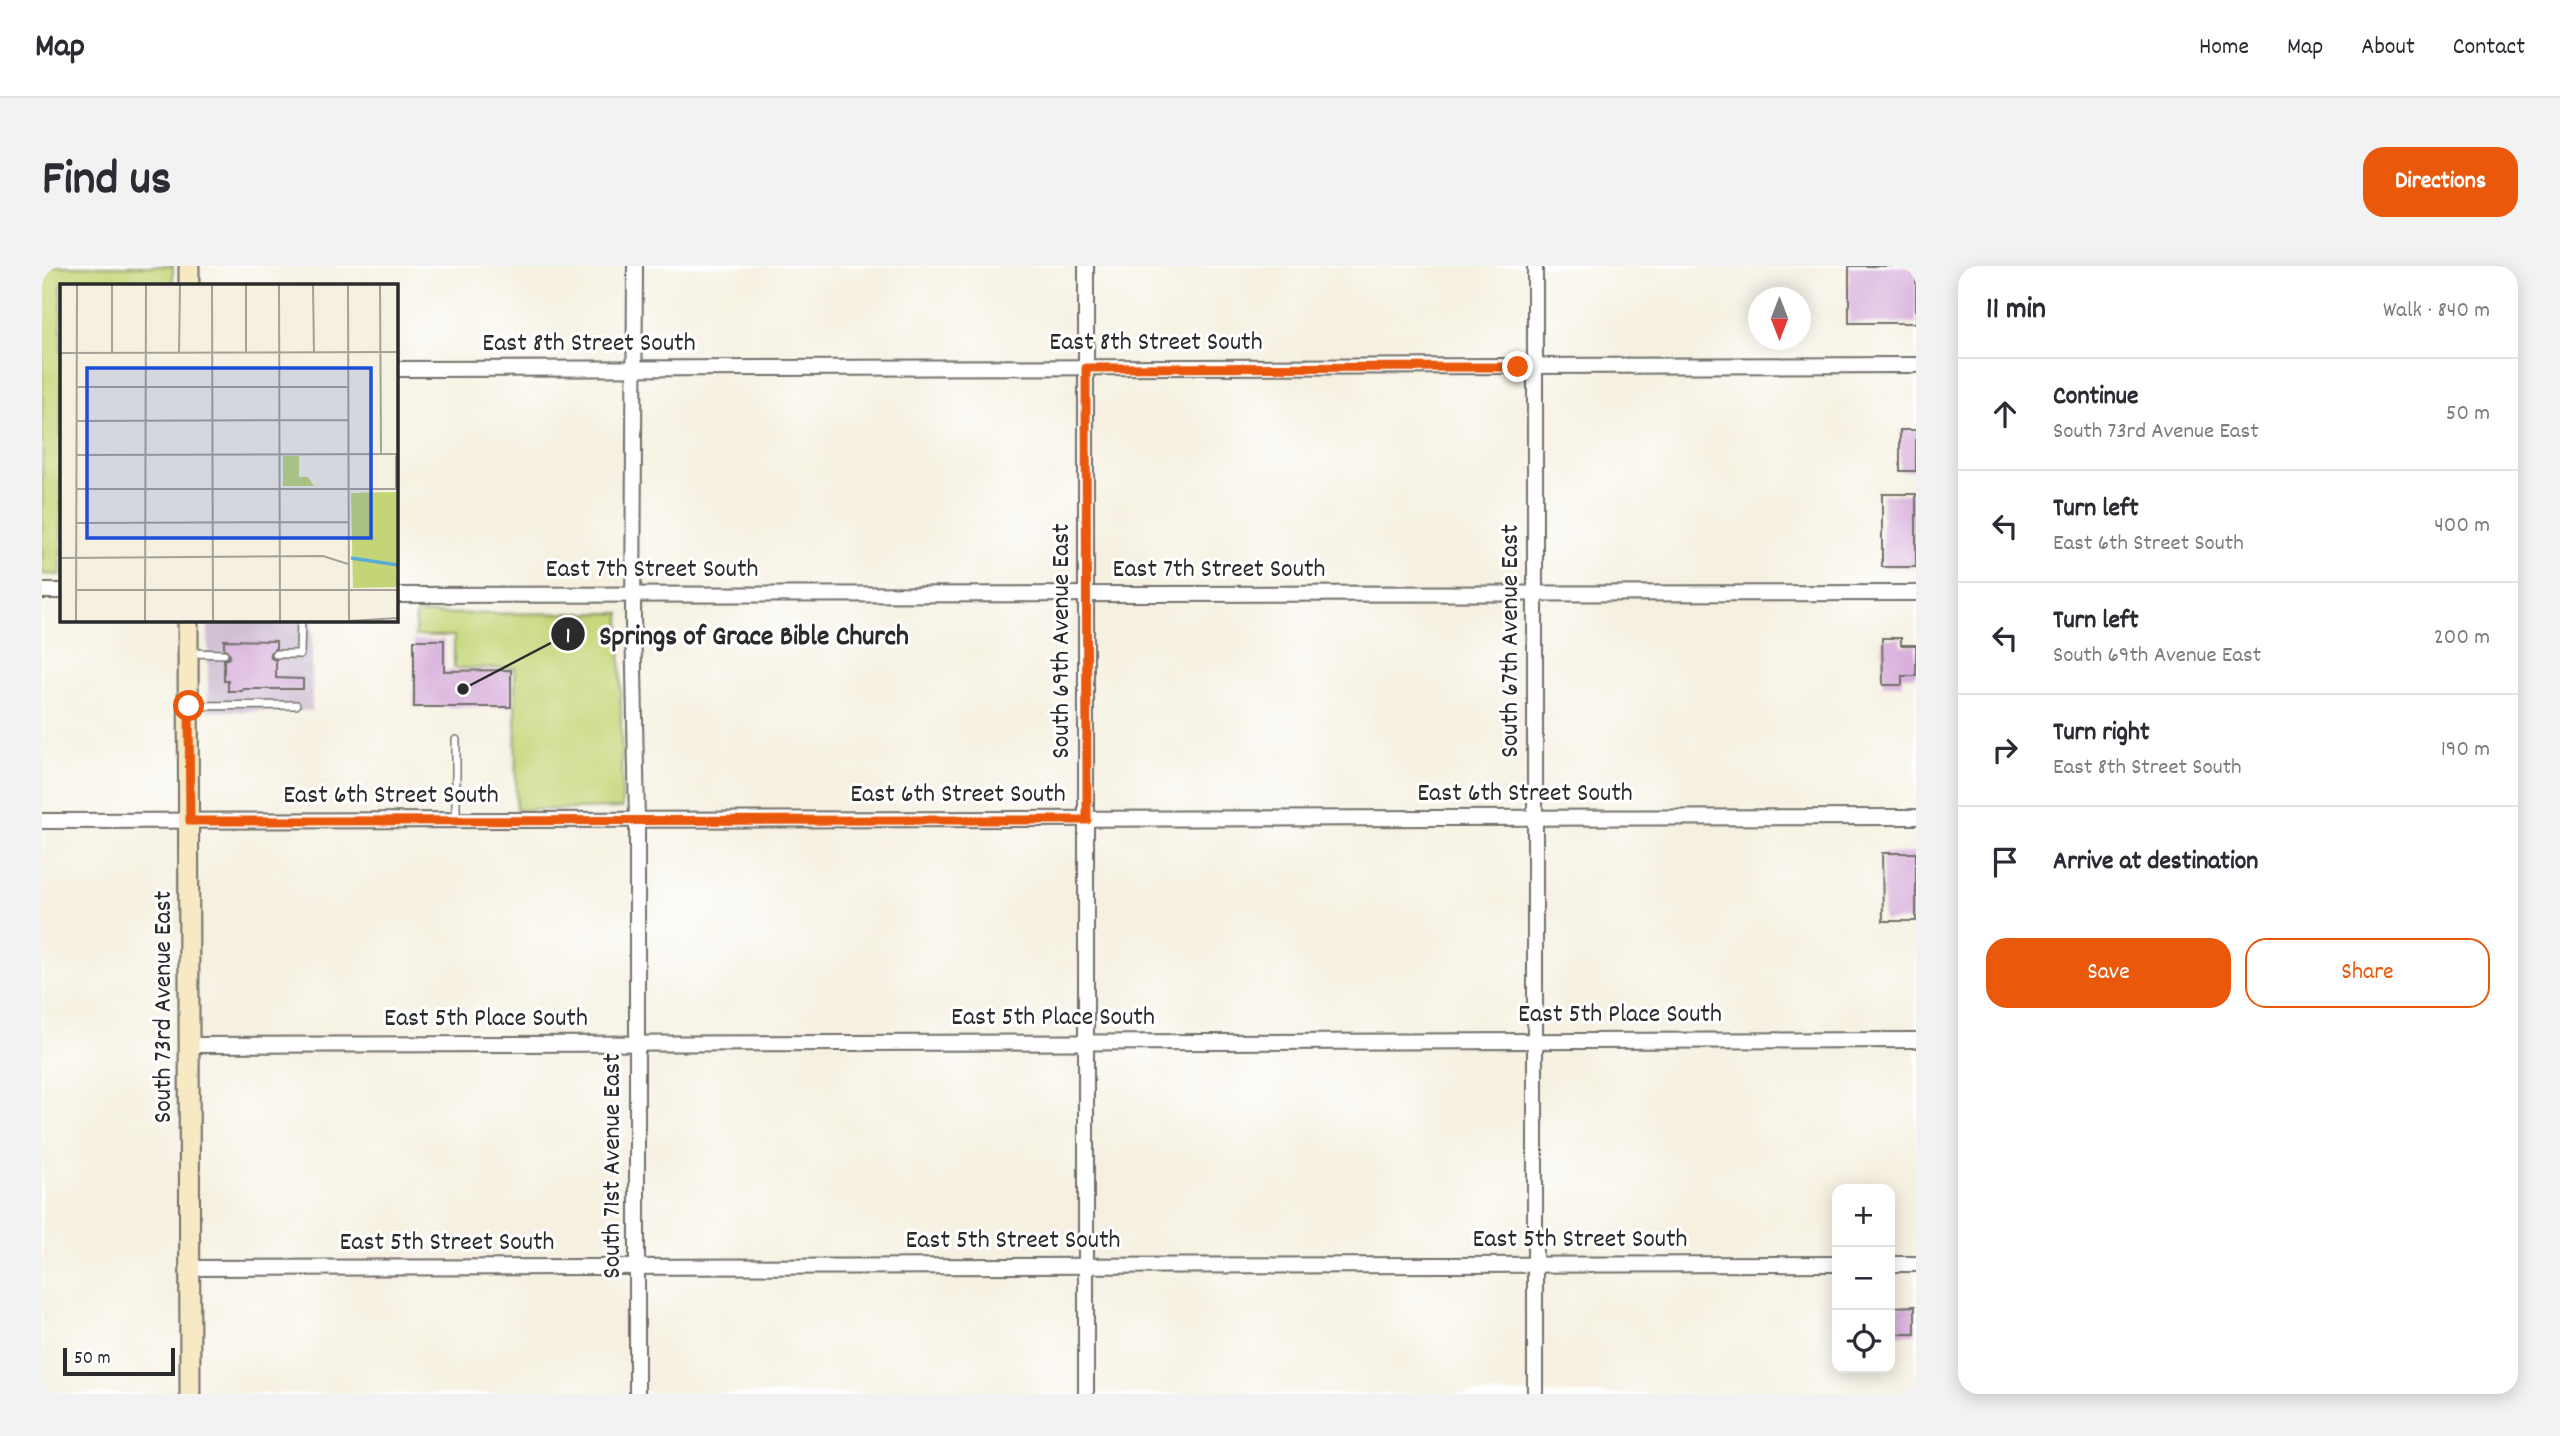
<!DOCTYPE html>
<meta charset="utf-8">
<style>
:root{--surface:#fff;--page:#f2f2f3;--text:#2b2b33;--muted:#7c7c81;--line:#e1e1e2;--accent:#ea580c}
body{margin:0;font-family:Dekko,sans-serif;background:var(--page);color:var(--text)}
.controls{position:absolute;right:21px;bottom:21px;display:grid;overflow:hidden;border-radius:14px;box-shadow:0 4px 18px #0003}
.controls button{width:63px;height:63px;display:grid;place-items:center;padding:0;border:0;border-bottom:2px solid var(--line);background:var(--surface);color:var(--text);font:35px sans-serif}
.compass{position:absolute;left:1706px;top:21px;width:63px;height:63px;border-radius:50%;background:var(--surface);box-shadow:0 4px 18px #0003;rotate:180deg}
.scale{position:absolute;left:21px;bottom:18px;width:112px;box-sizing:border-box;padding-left:7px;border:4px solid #2b2b2b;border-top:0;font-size:19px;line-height:24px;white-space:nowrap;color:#2b2b2b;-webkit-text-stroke:5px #fff;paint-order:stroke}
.stop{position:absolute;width:21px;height:21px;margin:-16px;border:5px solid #ea580c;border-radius:50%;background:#fff}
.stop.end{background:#ea580c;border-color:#fff;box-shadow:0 2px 7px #0008}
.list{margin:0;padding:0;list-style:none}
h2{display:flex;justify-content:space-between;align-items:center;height:91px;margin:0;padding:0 28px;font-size:30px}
h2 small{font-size:23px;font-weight:400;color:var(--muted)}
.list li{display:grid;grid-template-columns:46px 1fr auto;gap:21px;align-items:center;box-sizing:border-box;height:112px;padding:0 28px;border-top:2px solid var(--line)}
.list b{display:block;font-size:26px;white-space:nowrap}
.list p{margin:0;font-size:23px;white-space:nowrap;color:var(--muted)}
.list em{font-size:23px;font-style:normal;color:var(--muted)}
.actions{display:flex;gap:14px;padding:21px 28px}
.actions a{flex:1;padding:16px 0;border:2px solid var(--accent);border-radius:21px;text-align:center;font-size:24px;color:var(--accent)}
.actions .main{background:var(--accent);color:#fff}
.icon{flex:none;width:38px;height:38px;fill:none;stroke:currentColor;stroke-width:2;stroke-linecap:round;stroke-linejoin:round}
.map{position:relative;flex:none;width:1874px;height:1128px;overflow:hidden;border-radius:21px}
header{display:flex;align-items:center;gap:42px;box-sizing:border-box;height:98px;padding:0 35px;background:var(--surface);border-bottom:2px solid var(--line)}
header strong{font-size:33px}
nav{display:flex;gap:38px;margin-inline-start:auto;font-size:24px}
.intro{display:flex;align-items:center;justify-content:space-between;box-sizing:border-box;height:168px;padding:0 42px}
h1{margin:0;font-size:49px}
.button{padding:18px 32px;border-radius:21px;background:var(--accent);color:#fff;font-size:24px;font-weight:700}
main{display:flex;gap:42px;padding:0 42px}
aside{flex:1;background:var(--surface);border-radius:21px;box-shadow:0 4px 18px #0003}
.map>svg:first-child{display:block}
</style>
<header>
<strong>Map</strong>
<nav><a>Home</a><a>Map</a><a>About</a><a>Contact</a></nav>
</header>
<div class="intro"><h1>Find us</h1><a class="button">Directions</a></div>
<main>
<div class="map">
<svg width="1874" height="1128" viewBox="0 0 1874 1128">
<rect width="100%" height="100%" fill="#fff"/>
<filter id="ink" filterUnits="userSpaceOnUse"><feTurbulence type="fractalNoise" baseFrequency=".0143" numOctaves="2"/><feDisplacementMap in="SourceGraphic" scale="14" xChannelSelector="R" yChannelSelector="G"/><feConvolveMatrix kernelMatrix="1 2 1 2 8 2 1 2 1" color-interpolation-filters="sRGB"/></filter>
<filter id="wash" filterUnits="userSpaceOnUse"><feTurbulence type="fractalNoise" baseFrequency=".00686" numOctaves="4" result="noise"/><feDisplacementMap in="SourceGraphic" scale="28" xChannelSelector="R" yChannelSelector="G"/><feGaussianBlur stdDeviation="1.57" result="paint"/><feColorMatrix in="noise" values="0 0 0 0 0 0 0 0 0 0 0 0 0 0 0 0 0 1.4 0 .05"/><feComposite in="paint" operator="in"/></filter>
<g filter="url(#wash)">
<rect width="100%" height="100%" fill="#f5f0e0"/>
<rect fill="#cebed1" x="166" y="354" width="104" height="91"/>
<g fill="#c4d577" stroke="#788051" stroke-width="2">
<polygon points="0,0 131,0 131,19 19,19 19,309 0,308"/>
<polygon points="578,347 580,542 474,544 473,402 412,402 412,370 373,370 374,348"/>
</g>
<g id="blocks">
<g fill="#d7aeda">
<rect x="1807" y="0" width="67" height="57"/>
<rect x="1858" y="164" width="16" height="41"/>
<rect x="1840" y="228" width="34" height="73"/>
<polygon points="1840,372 1859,372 1859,379 1874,379 1874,410 1860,410 1860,419 1841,419"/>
<polygon points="182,374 234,375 234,382 228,387 229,392 234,394 234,412 261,413 261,423 200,423 200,425 186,425 186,415 182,415 182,394 187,392 188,388 182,382"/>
<polygon points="372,374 402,374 402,405 469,404 469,441 372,441"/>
<polygon points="1840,587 1874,587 1874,655 1841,655"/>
<polygon points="1873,1040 1873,1068 1851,1068 1851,1041"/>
</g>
</g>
</g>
<g filter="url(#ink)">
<use href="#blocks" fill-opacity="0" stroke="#72706a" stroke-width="2"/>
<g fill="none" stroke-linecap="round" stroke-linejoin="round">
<defs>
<g id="lane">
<polyline points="148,387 182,388"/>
<polyline points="234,388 258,388 259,354"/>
<polyline points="148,440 254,439"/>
<polyline points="414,474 414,554"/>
</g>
<g id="street">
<polyline points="593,0 591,352 595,554 595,1128"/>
<polyline points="1044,0 1044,1128"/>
<polyline points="1493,0 1493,1128"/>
<polyline points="354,103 1874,99"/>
<polyline points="0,325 19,325"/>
<polyline points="354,329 1874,327"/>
<polyline points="0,555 1874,551"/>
<polyline points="149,779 1874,774"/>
<polyline points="1848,998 1874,998"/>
<polyline points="148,1002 1795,998"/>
</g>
<g id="secondary">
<polyline points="147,19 147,0"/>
<polyline points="146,354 148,1128"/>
</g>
</defs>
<use href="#lane" stroke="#72706a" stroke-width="10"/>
<use href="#street" stroke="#72706a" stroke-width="18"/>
<use href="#secondary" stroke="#72706a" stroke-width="23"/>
<use href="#lane" stroke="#fff" stroke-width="7"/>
<use href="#street" stroke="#fff" stroke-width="14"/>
<use href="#secondary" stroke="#f6e9c3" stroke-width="19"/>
</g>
</g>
<g fill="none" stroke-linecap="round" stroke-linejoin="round" filter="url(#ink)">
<polyline stroke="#ea580c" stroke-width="9" points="147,440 148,555 1045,554 1044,102 1476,101"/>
</g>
<g text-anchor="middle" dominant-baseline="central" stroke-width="6" stroke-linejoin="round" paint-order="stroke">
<g font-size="26" fill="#2b2b2b" stroke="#fff">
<text x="1114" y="77">East 8th Street South</text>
<text x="547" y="78">East 8th Street South</text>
<text x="610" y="304">East 7th Street South</text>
<text x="1177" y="304">East 7th Street South</text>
<text transform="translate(1020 375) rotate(-90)">South 69th Avenue East</text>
<text transform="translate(1469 375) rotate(-90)">South 67th Avenue East</text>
<text x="1483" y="528">East 6th Street South</text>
<text x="916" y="529">East 6th Street South</text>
<text x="349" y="530">East 6th Street South</text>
<text transform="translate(122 741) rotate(-90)">South 73rd Avenue East</text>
<text x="1578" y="749">East 5th Place South</text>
<text x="1011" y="752">East 5th Place South</text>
<text x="444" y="753">East 5th Place South</text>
<text transform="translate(571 900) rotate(-90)">South 71st Avenue East</text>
<text x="1538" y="974">East 5th Street South</text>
<text x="971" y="975">East 5th Street South</text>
<text x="405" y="977">East 5th Street South</text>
</g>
</g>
<g transform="translate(18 18)">
<rect width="338" height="338" fill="#f5f0e0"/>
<path d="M 223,172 L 239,172 L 239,193 L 248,193 L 254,202 L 223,202 ZM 338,208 L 338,303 L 293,304 L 291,209 Z" fill="#c4d577"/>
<path fill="none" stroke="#58acd4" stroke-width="3.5" d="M 291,274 L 338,281"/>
<path fill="none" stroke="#a4a198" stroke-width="2" d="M 152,1 L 153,337M 186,1 L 186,69M 219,1 L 220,337M 253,1 L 254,69M 288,1 L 289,337M 320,1 L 321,170M 0,69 L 338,68M 52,69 L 52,1M 119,69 L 120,1M 17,103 L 288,103M 17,137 L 288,136M 17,171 L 338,170M 17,205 L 338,205M 336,205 L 336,170M 17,239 L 288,238M 0,274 L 263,272 L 288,280M 17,306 L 338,306M 16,337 L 17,1M 85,337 L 86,1M 288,337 L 338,334"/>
<path fill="#1d4ed8" fill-opacity="0.15" stroke="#1d4ed8" stroke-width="3.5" d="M 27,84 L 311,84 L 311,254 L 27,254 Z"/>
<rect width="338" height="338" fill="none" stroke="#2b2b2b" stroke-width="3.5"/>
</g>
<path fill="none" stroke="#2b2b2b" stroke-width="2.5" d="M421 423L526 368"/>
<g fill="#2b2b2b" stroke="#fff" stroke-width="2.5">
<circle cx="421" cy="423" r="7"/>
<circle cx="526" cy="368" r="18"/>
</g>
<g font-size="21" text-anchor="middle" font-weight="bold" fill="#fff">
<text x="526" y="376">1</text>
</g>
<g font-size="28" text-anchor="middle" font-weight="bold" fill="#2b2b2b" stroke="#fff" stroke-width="6" stroke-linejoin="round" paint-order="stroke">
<text x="712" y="378">Springs of Grace Bible Church</text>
</g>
</svg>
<div class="controls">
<button>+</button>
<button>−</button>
<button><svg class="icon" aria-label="locate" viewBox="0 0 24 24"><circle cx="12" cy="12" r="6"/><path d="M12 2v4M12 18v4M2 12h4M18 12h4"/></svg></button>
</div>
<svg class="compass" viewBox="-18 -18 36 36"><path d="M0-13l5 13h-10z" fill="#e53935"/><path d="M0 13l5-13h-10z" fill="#7c7c81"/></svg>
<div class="scale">50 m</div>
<div class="stop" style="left:147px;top:440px"></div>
<div class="stop end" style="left:1476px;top:101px"></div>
</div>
<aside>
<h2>11 min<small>Walk · 840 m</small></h2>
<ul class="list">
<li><svg class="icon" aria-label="ahead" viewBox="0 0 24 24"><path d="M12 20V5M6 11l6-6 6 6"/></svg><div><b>Continue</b><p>South 73rd Avenue East</p></div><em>50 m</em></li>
<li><svg class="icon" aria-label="left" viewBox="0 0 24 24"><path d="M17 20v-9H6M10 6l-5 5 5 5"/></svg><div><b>Turn left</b><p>East 6th Street South</p></div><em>400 m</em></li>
<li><svg class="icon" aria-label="left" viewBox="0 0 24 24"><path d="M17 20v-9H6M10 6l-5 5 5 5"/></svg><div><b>Turn left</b><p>South 69th Avenue East</p></div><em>200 m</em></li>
<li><svg class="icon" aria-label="right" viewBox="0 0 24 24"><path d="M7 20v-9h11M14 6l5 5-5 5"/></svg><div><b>Turn right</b><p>East 8th Street South</p></div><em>190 m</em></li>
<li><svg class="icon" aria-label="arrive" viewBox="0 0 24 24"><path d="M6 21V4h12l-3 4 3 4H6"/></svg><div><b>Arrive at destination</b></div></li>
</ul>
<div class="actions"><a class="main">Save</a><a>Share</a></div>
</aside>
</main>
